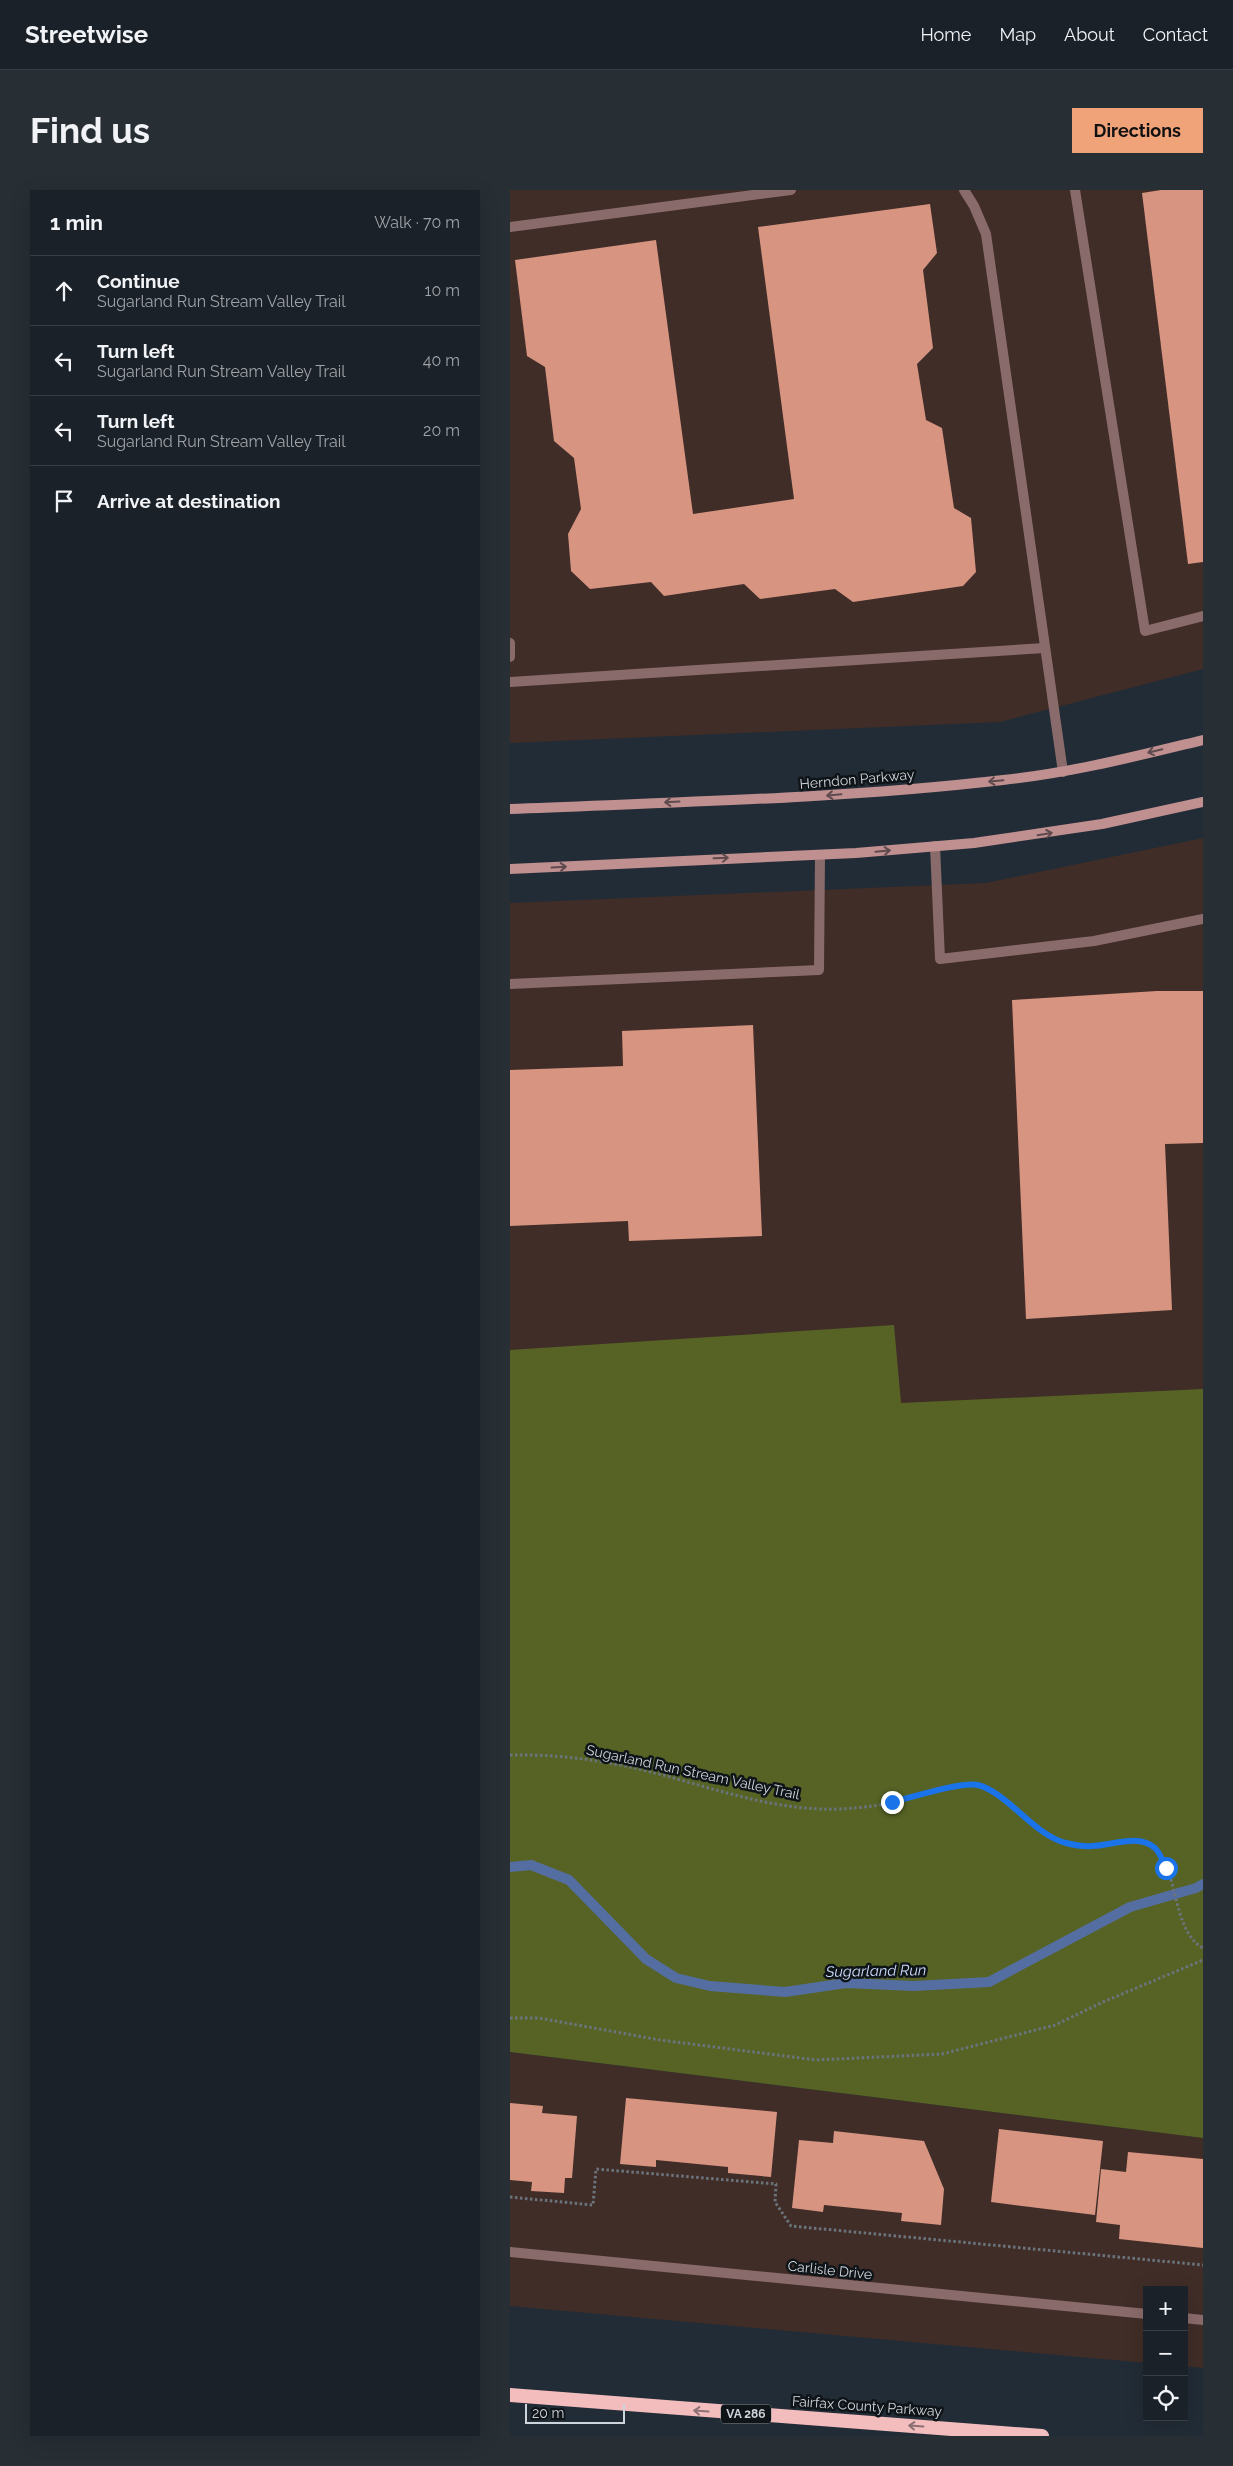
<!DOCTYPE html>
<meta charset="utf-8">
<style>
:root{--surface:#1a2128;--page:#272e34;--text:#f1f3f6;--muted:#9fa3a8;--line:#383e45;--accent:#f0a279}
body{margin:0;font-family:Raleway,sans-serif;background:var(--page);color:var(--text)}
.controls{position:absolute;right:15px;bottom:15px;display:grid;overflow:hidden;border-radius:0px;box-shadow:0 5px 20px #0002}
.controls button{width:45px;height:45px;display:grid;place-items:center;padding:0;border:0;border-bottom:1px solid var(--line);background:var(--surface);color:var(--text);font:25px sans-serif}
.scale{position:absolute;left:15px;bottom:12px;width:100px;box-sizing:border-box;padding-left:5px;border:2px solid #ced4db;border-top:0;font-size:14px;line-height:18px;white-space:nowrap;color:#ced4db;-webkit-text-stroke:4px #0f1418;paint-order:stroke}
.stop{position:absolute;width:15px;height:15px;margin:-11px;border:4px solid #1a73e8;border-radius:50%;background:#fff}
.stop.end{background:#1a73e8;border-color:#fff;box-shadow:0 1px 5px #0008}
.list{margin:0;padding:0;list-style:none}
h2{display:flex;justify-content:space-between;align-items:center;height:65px;margin:0;padding:0 20px;font-size:21px}
h2 small{font-size:16px;font-weight:400;color:var(--muted)}
.list li{display:grid;grid-template-columns:32px 1fr auto;gap:15px;align-items:center;box-sizing:border-box;height:70px;padding:0 20px;border-top:1px solid var(--line)}
.list b{display:block;font-size:19px;white-space:nowrap}
.list p{margin:0;font-size:16px;white-space:nowrap;color:var(--muted)}
.list em{font-size:16px;font-style:normal;color:var(--muted)}
.icon{flex:none;width:28px;height:28px;fill:none;stroke:currentColor;stroke-width:2;stroke-linecap:round;stroke-linejoin:round}
.map{position:relative;flex:none;width:693px;height:2246px;overflow:hidden;border-radius:0px}
header{display:flex;align-items:center;gap:30px;box-sizing:border-box;height:70px;padding:0 25px;background:var(--surface);border-bottom:1px solid var(--line)}
header strong{font-size:24px}
nav{display:flex;gap:28px;margin-inline-start:auto;font-size:18px}
.intro{display:flex;align-items:center;justify-content:space-between;box-sizing:border-box;height:120px;padding:0 30px}
h1{margin:0;font-size:35px}
.button{padding:12px 22px;border-radius:0px;background:var(--accent);color:#111;font-size:18px;font-weight:700}
main{display:flex;gap:30px;padding:0 30px}
aside{flex:1;background:var(--surface);border-radius:0px;box-shadow:0 5px 20px #0002}
.map>svg:first-child{display:block}
</style>
<header>
<strong>Streetwise</strong>
<nav><a>Home</a><a>Map</a><a>About</a><a>Contact</a></nav>
</header>
<div class="intro"><h1>Find us</h1><a class="button">Directions</a></div>
<main>
<aside>
<h2>1 min<small>Walk · 70 m</small></h2>
<ul class="list">
<li><svg class="icon" aria-label="ahead" viewBox="0 0 24 24"><path d="M12 20V5M6 11l6-6 6 6"/></svg><div><b>Continue</b><p>Sugarland Run Stream Valley Trail</p></div><em>10 m</em></li>
<li><svg class="icon" aria-label="left" viewBox="0 0 24 24"><path d="M17 20v-9H6M10 6l-5 5 5 5"/></svg><div><b>Turn left</b><p>Sugarland Run Stream Valley Trail</p></div><em>40 m</em></li>
<li><svg class="icon" aria-label="left" viewBox="0 0 24 24"><path d="M17 20v-9H6M10 6l-5 5 5 5"/></svg><div><b>Turn left</b><p>Sugarland Run Stream Valley Trail</p></div><em>20 m</em></li>
<li><svg class="icon" aria-label="arrive" viewBox="0 0 24 24"><path d="M6 21V4h12l-3 4 3 4H6"/></svg><div><b>Arrive at destination</b></div></li>
</ul>
</aside>
<div class="map">
<svg width="693" height="2246" viewBox="0 0 693 2246">
<rect width="100%" height="100%" fill="#222c36"/>
<g fill="#402d28">
<polygon points="0,0 693,0 693,479 490,532 0,553"/>
<polygon points="693,648 693,1212 672,1223 0,1201 0,713 476,693"/>
<polygon points="0,1862 693,1948 693,2178 674,2176 674,2100 637,2100 637,2173 0,2116"/>
</g>
<polygon fill="#566325" points="384,1135 391,1213 693,1199 693,1948 0,1862 0,1160"/>
<g fill="none" stroke-linecap="round" stroke-linejoin="round">
<polyline stroke="#556ea2" stroke-width="10" points="0,1677 21,1675 59,1690 136,1769 166,1788 200,1796 275,1802 336,1793 404,1796 479,1792 620,1717 686,1698 693,1694"/>
</g>
<g fill="#d79481">
<polygon points="651,0 693,0 693,372 678,374 632,3"/>
<polygon points="420,14 427,63 413,80 423,158 407,174 416,230 432,238 444,318 461,328 466,382 453,396 343,412 325,399 250,409 234,394 154,406 141,392 80,399 61,381 58,344 71,319 64,268 44,251 35,177 17,166 5,70 146,50 183,324 284,309 248,37"/>
<polygon points="647,801 693,801 693,953 655,954 662,1120 516,1129 502,810"/>
<polygon points="243,835 252,1046 119,1051 118,1031 0,1036 0,880 113,876 112,841"/>
<polygon points="116,1908 267,1922 261,1987 218,1983 218,1977 146,1970 146,1977 110,1974"/>
<polygon points="0,1913 33,1916 32,1923 67,1926 62,1988 55,1988 54,2003 21,2001 22,1992 0,1990"/>
<polygon points="489,1939 593,1951 585,2025 481,2012"/>
<polygon points="324,1941 414,1951 434,1999 431,2035 391,2031 392,2023 314,2015 313,2022 282,2018 289,1950 323,1953"/>
<polygon points="618,1962 693,1969 693,2058 609,2049 610,2035 586,2032 591,1979 616,1982"/>
</g>
<g fill="none" stroke-linecap="round" stroke-linejoin="round">
<g stroke="#6b747c" stroke-width="3" stroke-dasharray="2.5 2.5" stroke-linecap="butt">
<path d="M 0,1565 C 46,1564 92,1570 137,1581 C 194,1595 251,1617 311,1619 C 334,1620 359,1617 382,1613 C 402,1609 449,1592 467,1595 C 494,1600 522,1643 548,1651 C 559,1655 571,1657 583,1656 C 601,1655 623,1645 641,1655 C 669,1671 660,1740 693,1758"/>
<polyline points="0,1828 29,1828 150,1850 306,1870 432,1864 545,1835 593,1812 693,1770"/>
<polyline points="0,2007 83,2015 86,1979 266,1994 265,2012 281,2036 693,2075"/>
</g>
<g stroke="#8a6b6b" stroke-width="10">
<polyline points="454,0 464,16 476,44 553,582"/>
<polyline points="565,0 635,441 693,426"/>
<polyline points="0,37 281,0"/>
<polyline points="0,453 0,467"/>
<polyline points="0,492 535,458"/>
<polyline points="425,656 430,769 584,751 693,729"/>
<polyline points="0,794 309,780 310,665"/>
</g>
<g stroke="#8a6b6b" stroke-width="10">
<polyline points="0,2062 637,2124"/>
<polyline points="674,2128 693,2130"/>
</g>
<g stroke="#c08f90" stroke-width="10">
<path d="M 0,619 C 165,612 329,609 493,590 C 561,583 627,566 693,550"/>
<polyline points="0,679 346,663 464,653 592,634 693,612"/>
</g>
<polyline stroke="#f3bcbd" stroke-width="14" points="0,2205 532,2246"/>
</g>
<defs><path id="oneway-shaft" d="M-6 0H5M1.5-3L5.5 0L1.5 3" fill="none" stroke-width="1.6" stroke-linecap="round" stroke-linejoin="round" transform="scale(1.25)"/></defs>
<g stroke="#5f4b4e">
<use href="#oneway-shaft" transform="translate(645 561) rotate(167)"/>
<use href="#oneway-shaft" transform="translate(486 591) rotate(175)"/>
<use href="#oneway-shaft" transform="translate(324 605) rotate(175)"/>
<use href="#oneway-shaft" transform="translate(162 612) rotate(177)"/>
<use href="#oneway-shaft" transform="translate(535 644) rotate(-9)"/>
<use href="#oneway-shaft" transform="translate(373 661) rotate(-5)"/>
<use href="#oneway-shaft" transform="translate(211 668) rotate(-2)"/>
<use href="#oneway-shaft" transform="translate(49 677) rotate(-3)"/>
</g>
<g stroke="#8c7073">
<use href="#oneway-shaft" transform="translate(191 2221) rotate(-176)"/>
<use href="#oneway-shaft" transform="translate(406 2236) rotate(-176)"/>
</g>
<g fill="none" stroke-linecap="round" stroke-linejoin="round">
<path stroke="#1a73e8" stroke-width="6" d="M 382,1612 C 400,1608 452,1591 468,1595 C 498,1603 524,1645 556,1653 C 564,1655 573,1657 582,1656 C 601,1656 628,1643 645,1658 C 650,1663 653,1671 656,1678"/>
</g>
<g text-anchor="middle" dominant-baseline="central" stroke-width="5" stroke-linejoin="round" paint-order="stroke">
<rect fill="#0f1418" stroke="#959aa0" stroke-width="1" x="211" y="2214.5" width="50" height="19" rx="4"/>
<g font-size="12" font-weight="bold" fill="#ced4db">
<text x="236" y="2224">VA 286</text>
</g>
<g font-size="14" fill="#ced4db" stroke="#0f1418">
<text transform="translate(347 589) rotate(-5)">Herndon Parkway</text>
<text transform="translate(183 1582) rotate(12)">Sugarland Run Stream Valley Trail</text>
<text transform="translate(320 2080) rotate(6)">Carlisle Drive</text>
<text transform="translate(357 2216) rotate(4)">Fairfax County Parkway</text>
</g>
<g font-size="15" font-style="italic" fill="#cedefe" stroke="#0f1418">
<text transform="translate(366 1781) rotate(-1)">Sugarland Run</text>
</g>
</g>
</svg>
<div class="controls">
<button>+</button>
<button>−</button>
<button><svg class="icon" aria-label="locate" viewBox="0 0 24 24"><circle cx="12" cy="12" r="6"/><path d="M12 2v4M12 18v4M2 12h4M18 12h4"/></svg></button>
</div>
<div class="scale">20 m</div>
<div class="stop" style="left:656px;top:1678px"></div>
<div class="stop end" style="left:382px;top:1612px"></div>
</div>
</main>
